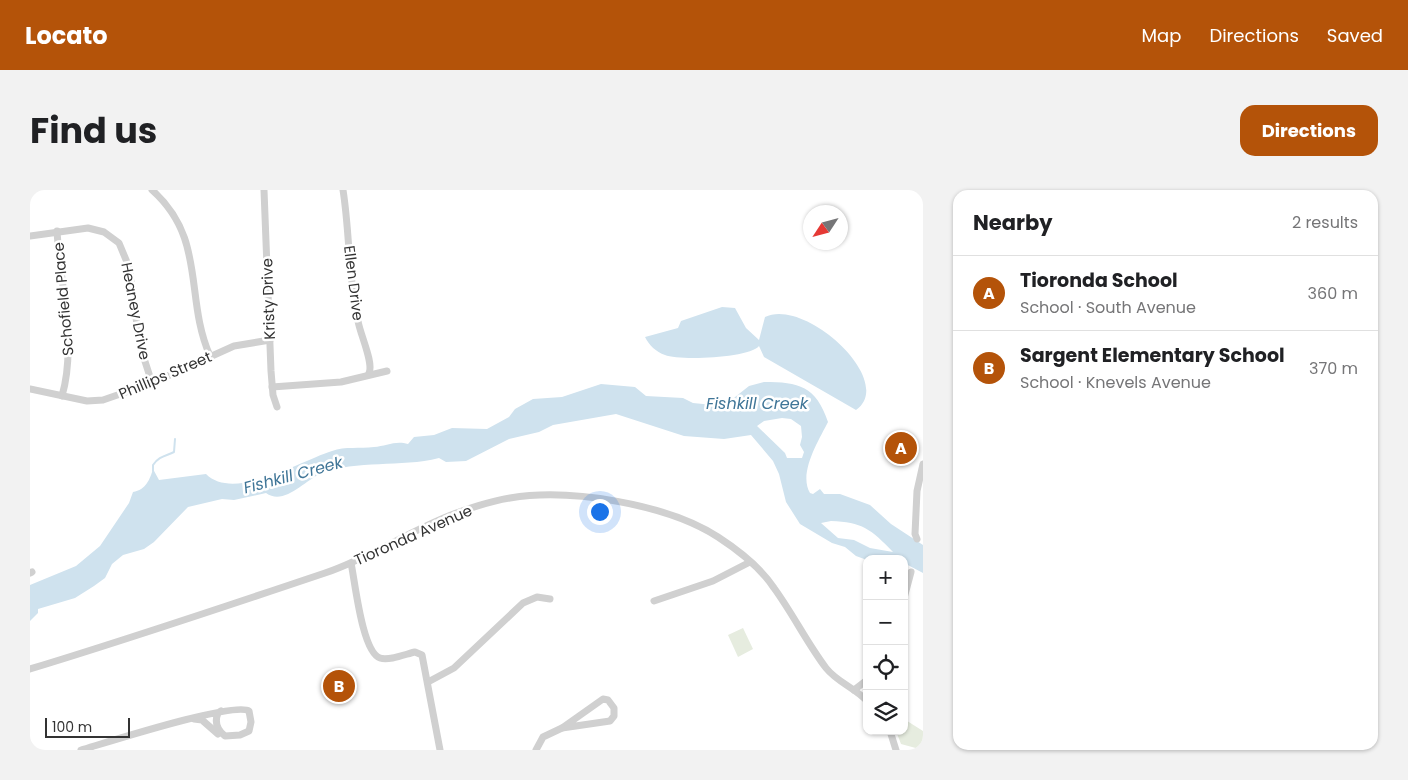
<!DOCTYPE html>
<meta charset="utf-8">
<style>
:root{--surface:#fff;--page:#f2f2f2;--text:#202124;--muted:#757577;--line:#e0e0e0;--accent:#b45309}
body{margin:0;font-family:Poppins,sans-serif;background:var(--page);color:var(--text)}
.controls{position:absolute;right:15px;bottom:15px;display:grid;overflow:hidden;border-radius:10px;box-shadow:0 1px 4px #0004}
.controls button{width:45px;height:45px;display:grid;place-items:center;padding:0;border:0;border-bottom:1px solid var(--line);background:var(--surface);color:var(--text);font:25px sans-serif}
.compass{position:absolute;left:773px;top:15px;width:45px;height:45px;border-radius:50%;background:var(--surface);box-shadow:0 1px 4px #0004;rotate:234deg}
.scale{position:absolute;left:15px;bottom:12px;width:85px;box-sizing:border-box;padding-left:5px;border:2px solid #333;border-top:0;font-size:14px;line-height:18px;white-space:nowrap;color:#333;-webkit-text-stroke:4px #fff;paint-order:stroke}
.you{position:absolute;left:569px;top:321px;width:18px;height:18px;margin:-12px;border:4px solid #fff;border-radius:50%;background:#1a73e8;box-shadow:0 0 0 8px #1a73e833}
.badge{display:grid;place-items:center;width:32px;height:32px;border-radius:50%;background:var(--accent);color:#fff;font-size:16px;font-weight:700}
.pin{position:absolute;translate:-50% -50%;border:2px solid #fff;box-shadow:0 1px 5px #0006}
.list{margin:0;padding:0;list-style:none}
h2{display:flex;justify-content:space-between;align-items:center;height:65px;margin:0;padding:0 20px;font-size:21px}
h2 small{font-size:16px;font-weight:400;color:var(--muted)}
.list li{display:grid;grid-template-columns:32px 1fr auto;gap:15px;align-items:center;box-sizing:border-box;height:75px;padding:0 20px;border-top:1px solid var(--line)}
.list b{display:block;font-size:19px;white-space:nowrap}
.list p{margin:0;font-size:16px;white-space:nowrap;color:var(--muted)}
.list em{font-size:16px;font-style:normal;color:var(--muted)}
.icon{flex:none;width:28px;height:28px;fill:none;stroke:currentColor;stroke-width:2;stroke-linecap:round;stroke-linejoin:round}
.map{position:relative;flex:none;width:893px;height:560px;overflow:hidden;border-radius:15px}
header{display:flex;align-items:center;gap:30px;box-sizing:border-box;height:70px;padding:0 25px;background:var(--accent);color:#fff}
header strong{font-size:24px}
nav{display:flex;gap:28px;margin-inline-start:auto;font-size:18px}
.intro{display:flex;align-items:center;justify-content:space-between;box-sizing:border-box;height:120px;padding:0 30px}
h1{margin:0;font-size:35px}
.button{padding:12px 22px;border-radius:15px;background:var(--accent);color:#fff;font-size:18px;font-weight:700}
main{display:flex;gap:30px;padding:0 30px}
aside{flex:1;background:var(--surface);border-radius:15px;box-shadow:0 1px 4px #0004}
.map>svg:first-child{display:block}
</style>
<header>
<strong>Locato</strong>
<nav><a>Map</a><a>Directions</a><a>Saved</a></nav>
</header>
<div class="intro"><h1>Find us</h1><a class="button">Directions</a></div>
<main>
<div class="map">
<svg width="893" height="560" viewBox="0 0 893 560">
<rect width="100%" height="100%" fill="#fff"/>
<g fill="#e6ecdf">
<polygon points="713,438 723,459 708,467 698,445"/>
<polygon points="874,529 893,541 893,560 871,554 866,541 874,541"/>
</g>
<g fill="#cfe2ee" fill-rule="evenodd">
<path d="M 692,117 L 705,118 L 716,138 L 729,150 L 735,127 C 775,107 867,191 826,220 L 734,167 L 729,156 C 720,168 649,171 635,165 C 626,162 619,155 615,147 L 648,138 L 651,131 Z"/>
<path d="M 734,192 C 769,192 786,196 798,232 C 789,250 768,283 780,303 L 783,304 L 790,299 L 794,304 L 810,304 L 840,315 L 861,334 L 893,355 L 893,383 L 874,373 L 874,369 L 837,370 L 826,366 L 815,357 L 802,353 L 770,334 L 756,312 L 749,284 L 743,271 L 721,245 L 694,249 L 654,246 L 586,224 L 523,235 L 509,242 L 479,249 L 436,271 L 416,272 L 409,268 C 370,278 328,269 290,284 C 274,291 254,316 236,303 L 204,310 L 192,309 L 158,317 L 124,352 L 114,359 L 93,365 L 82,374 L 75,388 L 64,396 L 45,408 L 8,419 L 8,423 L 0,431 L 0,395 L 46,376 L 70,356 L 99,313 L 103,302 C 116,300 120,289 123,279 L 129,290 L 176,284 C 204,312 270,271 302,261 C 315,256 330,259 344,257 C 356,256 366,250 378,254 L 384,247 L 404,245 L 422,238 L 457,239 L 479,227 L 485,219 L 503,209 L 532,207 L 571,194 L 605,197 L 616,206 L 653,208 L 663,213 L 683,215 L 695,215 L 719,196 ZM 752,228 L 761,229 L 771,236 L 772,247 L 770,255 L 774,262 L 772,268 L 757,268 L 755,263 L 727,236 L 734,231 ZM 801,331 C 832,332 841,339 863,362 L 840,358 L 824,350 L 808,348 L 791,333 Z"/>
</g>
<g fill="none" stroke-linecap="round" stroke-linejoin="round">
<path stroke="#cfe2ee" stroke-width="2" d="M 123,281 L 123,275 C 129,266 136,266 144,262 L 145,249"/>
<g stroke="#d0d0d0" stroke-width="7">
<path d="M 122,0 C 177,49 154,107 180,166"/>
<polyline points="234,0 241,181 243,205 247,217"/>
<path d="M 313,0 C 320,44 318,88 328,131 C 330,144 344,173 339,183"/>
<path d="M 27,41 C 30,94 47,155 32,206"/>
<polyline points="0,46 58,38 74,42 89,53 99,77 110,156 122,193"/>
<polyline points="242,197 311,192 357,181"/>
<polyline points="0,199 57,211 73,210 122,193 204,156 240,150"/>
<polyline points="887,349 885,344 887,301 893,274"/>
<path d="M 321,373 C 325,391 332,462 350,468 C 359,471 376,464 385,462 L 392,465 L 410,560"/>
<polyline points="0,383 2,382"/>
<polyline points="874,408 881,382"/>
<polyline points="624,411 683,391 720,372"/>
<path d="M 0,479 C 99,449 197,416 295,383 C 339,368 378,342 421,325 C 440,318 460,311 480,308 C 540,298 637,314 688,347 C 708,360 731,378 744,398 C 763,424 777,453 796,478 C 807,492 825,498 837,511"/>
<polyline points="398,492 424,478 493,413 507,407 520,409"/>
<polyline points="824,500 837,490"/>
<polygon points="573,509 578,510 584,518 584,526 580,531 532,538"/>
<polyline points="164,529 172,530 188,544"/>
<polyline points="860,541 866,560"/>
<path d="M 51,560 C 75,553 205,511 219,521 L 221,532 L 219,541 L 210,545 L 195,546 C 187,540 184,533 188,523 L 191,521"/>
<polyline points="506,560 513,547 532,538"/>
</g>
</g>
<g text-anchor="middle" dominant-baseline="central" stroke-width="5" stroke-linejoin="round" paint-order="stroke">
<g font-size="15" fill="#333" stroke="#fff">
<text transform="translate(324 93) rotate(83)">Ellen Drive</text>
<text transform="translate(33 109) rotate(-95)">Schofield Place</text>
<text transform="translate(238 109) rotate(-92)">Kristy Drive</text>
<text transform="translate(106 121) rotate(79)">Heaney Drive</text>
<text transform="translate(135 185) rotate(-23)">Phillips Street</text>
<text transform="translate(383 345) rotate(-24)">Tioronda Avenue</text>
</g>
<g font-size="16" font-style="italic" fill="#3f7597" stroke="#fff">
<text x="727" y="213">Fishkill Creek</text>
<text transform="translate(263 285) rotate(-15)">Fishkill Creek</text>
</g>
</g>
</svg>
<div class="controls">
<button>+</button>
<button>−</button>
<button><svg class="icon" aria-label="locate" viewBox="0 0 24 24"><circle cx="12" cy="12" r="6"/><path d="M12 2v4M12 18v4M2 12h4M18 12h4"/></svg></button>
<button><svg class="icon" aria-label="layers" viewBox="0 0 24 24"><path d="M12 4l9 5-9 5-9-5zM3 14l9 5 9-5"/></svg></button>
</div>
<svg class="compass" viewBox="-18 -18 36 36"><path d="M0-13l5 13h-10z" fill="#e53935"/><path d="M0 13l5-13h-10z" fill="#757577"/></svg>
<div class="scale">100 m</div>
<div class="you"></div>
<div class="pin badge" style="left:871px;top:258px">A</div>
<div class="pin badge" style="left:309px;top:496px">B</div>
</div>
<aside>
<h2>Nearby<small>2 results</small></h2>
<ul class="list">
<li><span class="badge">A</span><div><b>Tioronda School</b><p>School · South Avenue</p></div><em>360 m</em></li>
<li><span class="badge">B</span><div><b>Sargent Elementary School</b><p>School · Knevels Avenue</p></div><em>370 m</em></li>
</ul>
</aside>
</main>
